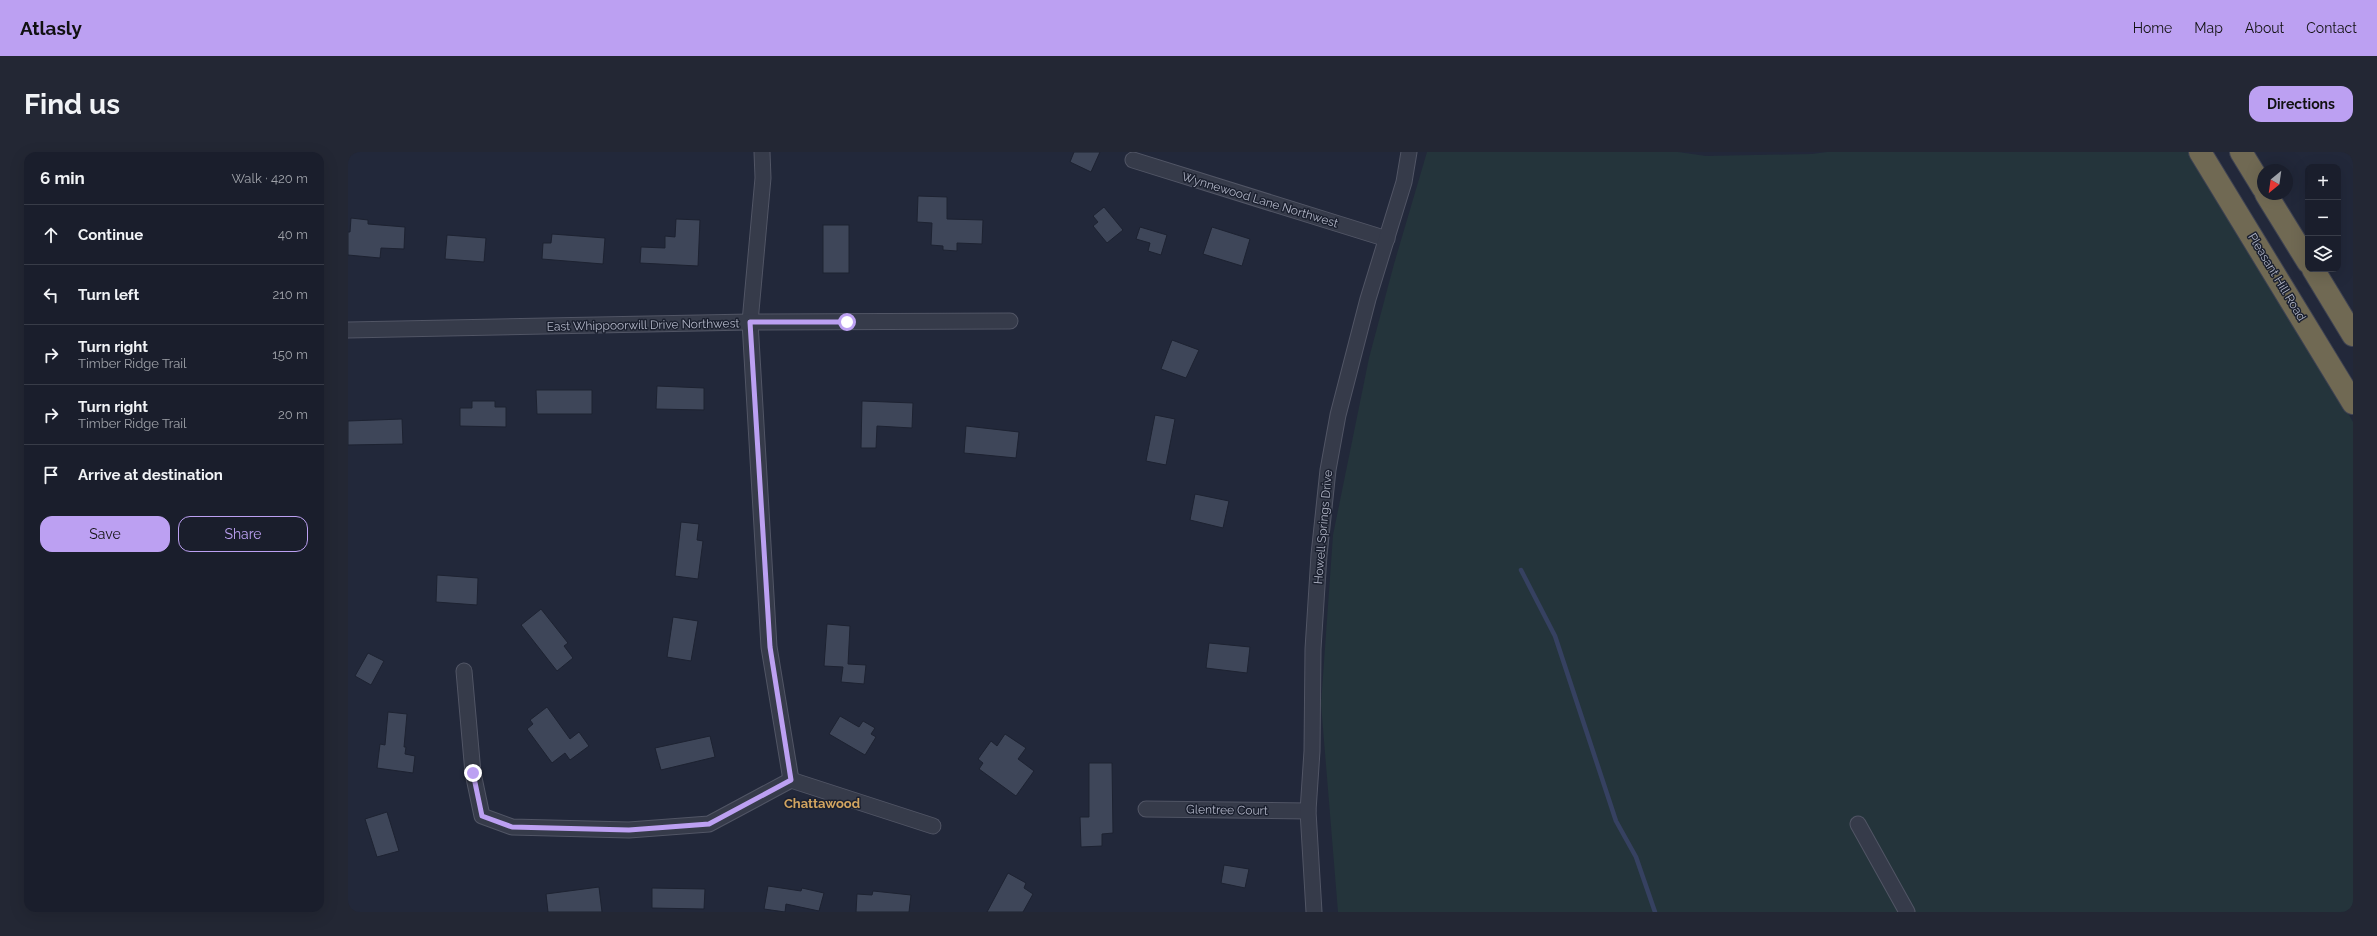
<!DOCTYPE html>
<meta charset="utf-8">
<style>
:root{--surface:#1a1e2c;--page:#232734;--text:#f1f3f6;--muted:#9fa2a9;--line:#383c48;--accent:#bca0f2}
body{margin:0;font-family:Raleway,sans-serif;background:var(--page);color:var(--text)}
.controls{position:absolute;right:12px;top:12px;display:grid;overflow:hidden;border-radius:8px;box-shadow:0 4px 16px #0002}
.controls button{width:36px;height:36px;display:grid;place-items:center;padding:0;border:0;border-bottom:1px solid var(--line);background:var(--surface);color:var(--text);font:20px sans-serif}
.compass{position:absolute;left:1909px;top:12px;width:36px;height:36px;border-radius:50%;background:var(--surface);box-shadow:0 4px 16px #0002;rotate:209deg}
.stop{position:absolute;width:12px;height:12px;margin:-9px;border:3px solid #bca0f2;border-radius:50%;background:#fff}
.stop.end{background:#bca0f2;border-color:#fff;box-shadow:0 1px 4px #0008}
.list{margin:0;padding:0;list-style:none}
h2{display:flex;justify-content:space-between;align-items:center;height:52px;margin:0;padding:0 16px;font-size:17px}
h2 small{font-size:13px;font-weight:400;color:var(--muted)}
.list li{display:grid;grid-template-columns:26px 1fr auto;gap:12px;align-items:center;box-sizing:border-box;height:60px;padding:0 16px;border-top:1px solid var(--line)}
.list b{display:block;font-size:15px;white-space:nowrap}
.list p{margin:0;font-size:13px;white-space:nowrap;color:var(--muted)}
.list em{font-size:13px;font-style:normal;color:var(--muted)}
.actions{display:flex;gap:8px;padding:12px 16px}
.actions a{flex:1;padding:9px 0;border:1px solid var(--accent);border-radius:12px;text-align:center;font-size:14px;color:var(--accent)}
.actions .main{background:var(--accent);color:#111}
.icon{flex:none;width:22px;height:22px;fill:none;stroke:currentColor;stroke-width:2;stroke-linecap:round;stroke-linejoin:round}
.map{position:relative;flex:none;width:2005px;height:760px;overflow:hidden;border-radius:12px}
header{display:flex;align-items:center;gap:24px;box-sizing:border-box;height:56px;padding:0 20px;background:var(--accent);color:#111}
header strong{font-size:19px}
nav{display:flex;gap:22px;margin-inline-start:auto;font-size:14px}
.intro{display:flex;align-items:center;justify-content:space-between;box-sizing:border-box;height:96px;padding:0 24px}
h1{margin:0;font-size:28px}
.button{padding:10px 18px;border-radius:12px;background:var(--accent);color:#111;font-size:14px;font-weight:700}
main{display:flex;gap:24px;padding:0 24px}
aside{flex:1;background:var(--surface);border-radius:12px;box-shadow:0 4px 16px #0002}
.map>svg:first-child{display:block}
</style>
<header>
<strong>Atlasly</strong>
<nav><a>Home</a><a>Map</a><a>About</a><a>Contact</a></nav>
</header>
<div class="intro"><h1>Find us</h1><a class="button">Directions</a></div>
<main>
<aside>
<h2>6 min<small>Walk · 420 m</small></h2>
<ul class="list">
<li><svg class="icon" aria-label="ahead" viewBox="0 0 24 24"><path d="M12 20V5M6 11l6-6 6 6"/></svg><div><b>Continue</b></div><em>40 m</em></li>
<li><svg class="icon" aria-label="left" viewBox="0 0 24 24"><path d="M17 20v-9H6M10 6l-5 5 5 5"/></svg><div><b>Turn left</b></div><em>210 m</em></li>
<li><svg class="icon" aria-label="right" viewBox="0 0 24 24"><path d="M7 20v-9h11M14 6l5 5-5 5"/></svg><div><b>Turn right</b><p>Timber Ridge Trail</p></div><em>150 m</em></li>
<li><svg class="icon" aria-label="right" viewBox="0 0 24 24"><path d="M7 20v-9h11M14 6l5 5-5 5"/></svg><div><b>Turn right</b><p>Timber Ridge Trail</p></div><em>20 m</em></li>
<li><svg class="icon" aria-label="arrive" viewBox="0 0 24 24"><path d="M6 21V4h12l-3 4 3 4H6"/></svg><div><b>Arrive at destination</b></div></li>
</ul>
<div class="actions"><a class="main">Save</a><a>Share</a></div>
</aside>
<div class="map">
<svg width="2005" height="760" viewBox="0 0 2005 760">
<rect width="100%" height="100%" fill="#22283a"/>
<polygon fill="#24343b" points="1079,0 1330,0 1358,4 1464,2 1479,0 1843,0 1959,187 2005,270 2005,760 990,760 973,552 985,383 1021,206 1046,112"/>
<g fill="none" stroke-linecap="round" stroke-linejoin="round">
<polyline stroke="#364161" stroke-width="4.5" points="1173,418 1207,484 1268,669 1288,705 1307,760"/>
</g>
<g fill="#3e4659" stroke="#1d2231">
<polygon points="726,0 752,0 743,20 722,10"/>
<polygon points="570,44 599,45 599,67 635,68 634,92 609,91 609,99 595,98 595,94 583,93 584,71 569,70"/>
<polygon points="756,55 775,78 759,91 745,74 750,70 745,64"/>
<polygon points="3,66 20,68 20,72 57,75 56,97 33,96 32,106 0,103 0,80 2,80"/>
<polygon points="328,67 352,68 350,114 292,111 293,95 317,96 317,84 327,85"/>
<rect x="475" y="73" width="26" height="48"/>
<polygon points="792,75 819,83 813,103 800,99 802,91 788,87"/>
<polygon points="864,75 902,87 894,114 855,102"/>
<polygon points="204,82 257,86 255,112 194,107 195,91 203,91"/>
<polygon points="99,83 138,86 136,110 97,107"/>
<polygon points="824,188 851,198 838,226 813,217"/>
<polygon points="309,234 356,236 356,258 308,257"/>
<polygon points="188,238 244,238 244,262 189,262"/>
<polygon points="124,249 147,249 147,255 158,255 158,275 112,274 112,256 124,256"/>
<polygon points="514,249 565,251 564,276 529,274 528,296 513,296"/>
<polygon points="807,263 827,267 818,313 798,309"/>
<polygon points="54,267 55,292 0,293 0,269"/>
<polygon points="618,274 671,280 668,306 616,301"/>
<polygon points="847,342 881,349 875,376 842,368"/>
<polygon points="333,370 351,372 349,388 355,389 350,427 327,424"/>
<polygon points="89,423 130,426 129,453 88,450"/>
<polygon points="193,457 220,491 216,494 225,506 209,519 173,473"/>
<polygon points="325,465 350,469 343,509 319,505"/>
<polygon points="479,472 502,474 500,512 518,513 516,532 493,530 495,515 476,514"/>
<polygon points="861,491 902,495 899,521 858,516"/>
<polygon points="20,501 36,509 23,533 7,524"/>
<polygon points="199,555 222,587 231,580 241,594 222,608 217,601 204,611 179,577 185,572 182,568"/>
<polygon points="40,560 59,562 56,595 58,595 57,602 67,604 65,621 29,616 32,592 37,593"/>
<polygon points="492,564 511,575 515,569 527,576 523,582 528,585 517,603 481,582"/>
<polygon points="657,582 678,596 670,607 686,619 668,644 631,617 635,611 630,607 643,589 649,594"/>
<polygon points="362,584 367,605 313,618 307,596"/>
<polygon points="741,611 764,611 765,681 754,682 754,694 733,695 732,665 741,665"/>
<polygon points="39,660 51,699 29,705 17,667"/>
<polygon points="876,713 901,717 897,736 873,731"/>
<polygon points="660,721 678,731 676,736 685,742 675,760 639,760"/>
<polygon points="420,734 453,739 454,736 476,741 471,759 438,752 437,760 416,757"/>
<polygon points="251,735 254,760 200,760 198,742"/>
<polygon points="304,736 357,737 356,757 304,756"/>
<polygon points="525,739 563,743 561,760 508,760 509,742 524,743"/>
</g>
<g fill="none" stroke-linecap="round" stroke-linejoin="round">
<defs>
<g id="street">
<polyline points="414,0 415,26 402,170 421,495 443,628"/>
<polyline points="785,8 1039,87"/>
<polyline points="0,178 402,170 662,169"/>
<polyline points="116,519 125,621 134,664 164,675 281,678 361,672 443,628"/>
<polyline points="443,628 585,674"/>
<polyline points="798,657 960,659"/>
<polyline points="1510,672 1559,760"/>
<polyline points="966,760 960,659 964,599 965,497 971,403 980,318 990,263 1020,147 1056,30 1061,0"/>
</g>
<g id="highway">
<polyline points="1852,0 2005,251"/>
<polyline points="1893,0 1915,36"/>
<polyline points="1918,42 1960,110"/>
<polyline points="1965,117 2005,183"/>
</g>
</defs>
<use href="#street" stroke="#515565" stroke-width="17"/>
<use href="#highway" stroke="#3e4252" stroke-width="24"/>
<use href="#street" stroke="#363b4a" stroke-width="15"/>
<use href="#highway" stroke="#706953" stroke-width="22"/>
</g>
<g fill="none" stroke-linecap="round" stroke-linejoin="round">
<polyline stroke="#bca0f2" stroke-width="5" points="125,621 134,664 164,675 281,678 361,672 443,628 422,495 402,170 499,170"/>
</g>
<g text-anchor="middle" dominant-baseline="central" stroke-width="3" stroke-linejoin="round" paint-order="stroke">
<g font-size="12" fill="#b1b5c6" stroke="#1b202f">
<text transform="translate(912 48) rotate(17)">Wynnewood Lane Northwest</text>
<text transform="translate(1929 125) rotate(59)">Pleasant Hill Road</text>
<text transform="translate(295 173) rotate(-1)">East Whippoorwill Drive Northwest</text>
<text transform="translate(975 375) rotate(-85)">Howell Springs Drive</text>
<text transform="translate(879 658) rotate(1)">Glentree Court</text>
</g>
<g font-size="13" font-weight="bold" fill="#d2a460" stroke="#1b202f">
<text x="474" y="651">Chattawood</text>
</g>
</g>
</svg>
<div class="controls">
<button>+</button>
<button>−</button>
<button><svg class="icon" aria-label="layers" viewBox="0 0 24 24"><path d="M12 4l9 5-9 5-9-5zM3 14l9 5 9-5"/></svg></button>
</div>
<svg class="compass" viewBox="-18 -18 36 36"><path d="M0-13l5 13h-10z" fill="#e53935"/><path d="M0 13l5-13h-10z" fill="#9fa2a9"/></svg>
<div class="stop" style="left:499px;top:170px"></div>
<div class="stop end" style="left:125px;top:621px"></div>
</div>
</main>
